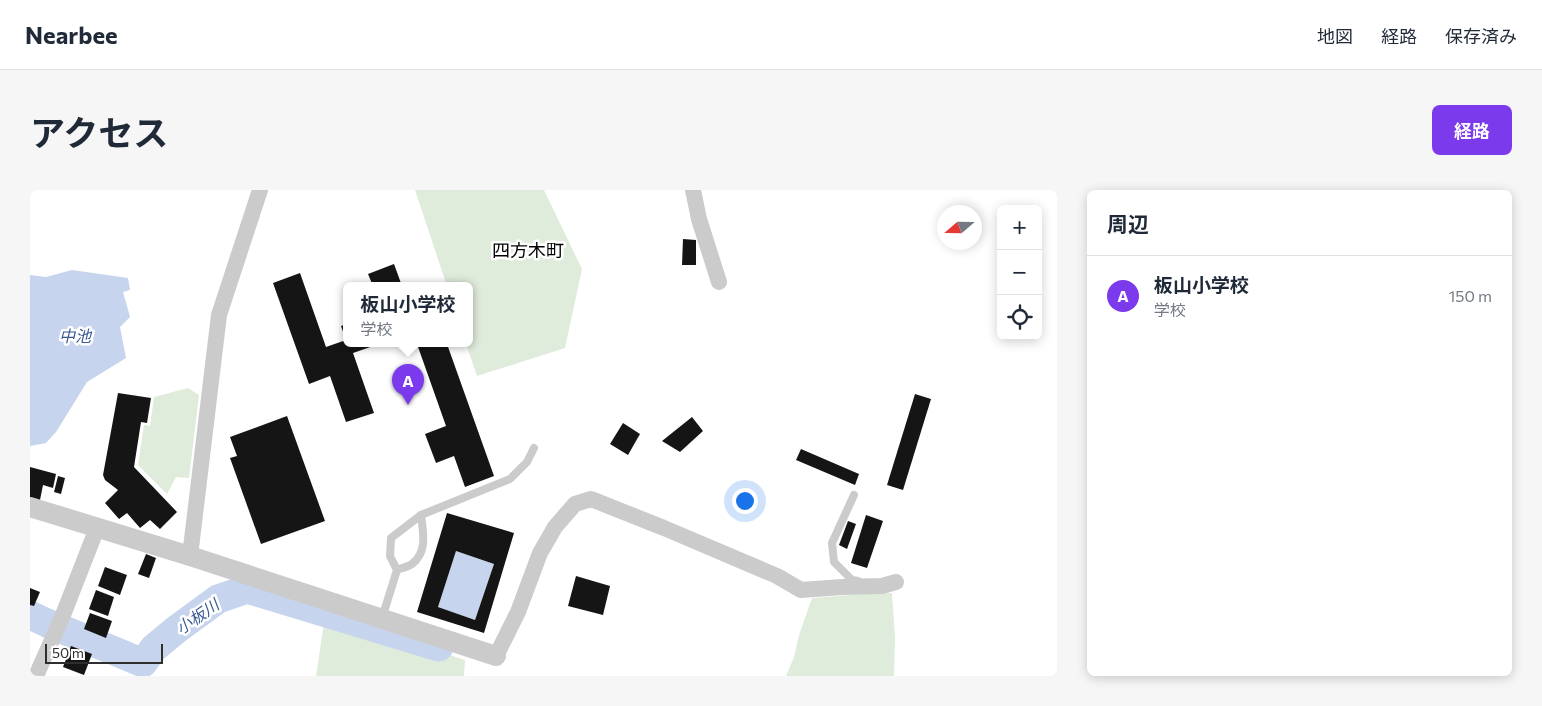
<!DOCTYPE html>
<html lang="ja">
<meta charset="utf-8">
<style>
:root{--surface:#fff;--page:#f6f6f7;--text:#1f2937;--muted:#747a83;--line:#e0e1e3;--accent:#7c3aed}
body{margin:0;font-family:Commissioner,"Noto Sans JP",sans-serif;background:var(--page);color:var(--text)}
.controls{position:absolute;right:15px;top:15px;display:grid;overflow:hidden;border-radius:8px;box-shadow:0 2px 12px #0003}
.controls button{width:45px;height:45px;display:grid;place-items:center;padding:0;border:0;border-bottom:1px solid var(--line);background:var(--surface);color:var(--text);font:25px sans-serif}
.compass{position:absolute;left:907px;top:15px;width:45px;height:45px;border-radius:50%;background:var(--surface);box-shadow:0 2px 12px #0003;rotate:250deg}
.scale{position:absolute;left:15px;bottom:12px;width:118px;box-sizing:border-box;padding-left:5px;border:2px solid #2e2e2e;border-top:0;font-size:14px;line-height:18px;white-space:nowrap;color:#2e2e2e;-webkit-text-stroke:4px #fff;paint-order:stroke}
.you{position:absolute;left:714px;top:310px;width:18px;height:18px;margin:-12px;border:4px solid #fff;border-radius:50%;background:#1a73e8;box-shadow:0 0 0 8px #1a73e833}
.badge{display:grid;place-items:center;width:32px;height:32px;border-radius:50%;background:var(--accent);color:#fff;font-size:16px;font-weight:700}
.pin{position:absolute;translate:-50% -41px;filter:drop-shadow(0 1px 2px #0008)}
.pin::after{content:'';position:absolute;top:26px;width:18px;height:15px;background:inherit;clip-path:polygon(0 0,100% 0,50% 100%)}
.popup{position:absolute;left:313px;top:92px;width:130px;height:65px;box-sizing:border-box;display:grid;place-content:center;border-radius:8px;background:var(--surface);filter:drop-shadow(0 1px 4px #0005);font-size:16px;white-space:nowrap;color:var(--muted)}
.popup b{font-size:19px;color:var(--text)}
.popup::after{content:'';position:absolute;left:50%;top:100%;margin-left:-10px;border:10px solid transparent;border-top-color:var(--surface)}
.list{margin:0;padding:0;list-style:none}
h2{display:flex;justify-content:space-between;align-items:center;height:65px;margin:0;padding:0 20px;font-size:21px}
h2 small{font-size:16px;font-weight:400;color:var(--muted)}
.list li{display:grid;grid-template-columns:32px 1fr auto;gap:15px;align-items:center;box-sizing:border-box;height:80px;padding:0 20px;border-top:1px solid var(--line)}
.list b{display:block;font-size:19px;white-space:nowrap}
.list p{margin:0;font-size:16px;white-space:nowrap;color:var(--muted)}
.list em{font-size:16px;font-style:normal;color:var(--muted)}
.icon{flex:none;width:28px;height:28px;fill:none;stroke:currentColor;stroke-width:2;stroke-linecap:round;stroke-linejoin:round}
.map{position:relative;flex:none;width:1027px;height:486px;overflow:hidden;border-radius:8px}
header{display:flex;align-items:center;gap:30px;box-sizing:border-box;height:70px;padding:0 25px;background:var(--surface);border-bottom:1px solid var(--line)}
header strong{font-size:24px}
nav{display:flex;gap:28px;margin-inline-start:auto;font-size:18px}
.intro{display:flex;align-items:center;justify-content:space-between;box-sizing:border-box;height:120px;padding:0 30px}
h1{margin:0;font-size:35px}
.button{padding:12px 22px;border-radius:8px;background:var(--accent);color:#fff;font-size:18px;font-weight:700}
main{display:flex;gap:30px;padding:0 30px}
aside{flex:1;background:var(--surface);border-radius:8px;box-shadow:0 2px 12px #0003}
.map>svg:first-child{display:block}
</style>
<header>
<strong>Nearbee</strong>
<nav><a>地図</a><a>経路</a><a>保存済み</a></nav>
</header>
<div class="intro"><h1>アクセス</h1><a class="button">経路</a></div>
<main>
<div class="map">
<svg width="1027" height="486" viewBox="0 0 1027 486">
<rect width="100%" height="100%" fill="#fff"/>
<g fill="#e0ecdb">
<polygon points="385,0 514,0 552,79 535,158 447,186 436,154 439,154 439,96 417,96"/>
<polygon points="158,198 169,205 159,288 146,287 137,304 108,275 114,235 120,236 124,207"/>
<polygon points="862,403 865,448 864,486 756,486 764,467 769,445 782,408 833,404"/>
<polygon points="295,426 435,470 434,486 286,486"/>
</g>
<g fill="#c6d4ed">
<polygon points="42,80 98,88 100,100 93,102 100,127 90,137 96,168 57,192 26,242 16,253 0,256 0,85 16,87"/>
<polygon points="426,361 464,374 445,430 408,417"/>
</g>
<g fill="none" stroke-linecap="round" stroke-linejoin="round">
<polyline stroke="#c6d4ed" stroke-width="29" points="0,425 17,433 113,473 124,458 147,439 188,409 217,399 409,457"/>
</g>
<g fill="#151515" fill-rule="evenodd">
<polygon points="653,49 666,50 666,75 652,75"/>
<polygon points="364,74 372,96 343,96 338,84"/>
<polygon points="270,83 296,157 316,150 311,136 317,134 317,154 349,154 323,163 344,223 316,232 300,186 279,194 243,93"/>
<polygon points="387,154 417,154 464,286 435,297 424,266 406,273 395,244 416,236"/>
<polygon points="88,203 121,208 117,233 111,232 104,277 147,322 130,339 120,330 110,338 97,323 89,329 75,313 88,300 75,290 73,285"/>
<polygon points="885,204 901,209 873,300 857,295"/>
<polygon points="257,226 295,331 231,354 200,268 207,266 200,247"/>
<polygon points="662,227 673,241 650,262 632,251"/>
<polygon points="593,233 610,244 598,265 580,254"/>
<polygon points="771,259 829,284 825,295 766,270"/>
<polygon points="0,277 26,284 23,298 13,295 10,310 0,307"/>
<polygon points="28,286 35,288 31,304 24,302"/>
<path d="M 417,323 L 484,343 L 454,443 L 387,422 ZM 426,361 L 464,374 L 445,430 L 408,417 Z"/>
<polygon points="836,325 853,331 837,378 821,373"/>
<polygon points="818,331 826,334 817,359 809,355"/>
<polygon points="116,364 126,368 119,388 108,384"/>
<polygon points="75,377 97,385 90,405 68,396"/>
<polygon points="546,386 580,396 573,425 538,416"/>
<polygon points="0,398 10,402 4,416 0,415"/>
<polygon points="66,400 84,407 78,426 59,419"/>
<polygon points="60,423 82,431 76,448 54,439"/>
<polygon points="41,456 62,464 54,485 33,477"/>
</g>
<g fill="none" stroke-linecap="round" stroke-linejoin="round">
<g stroke="#cbcbcb" stroke-width="8">
<polyline points="824,305 802,353 804,372 822,390 828,391"/>
<path d="M 367,380 C 371,378 378,377 382,374 C 398,362 393,342 391,325"/>
<polyline points="352,428 367,380 360,366 361,348 391,325 480,289 497,272 504,258"/>
</g>
<g stroke="#cbcbcb" stroke-width="16">
<polyline points="663,0 669,29 689,92"/>
<polyline points="160,366 189,125 230,0"/>
<polyline points="466,466 488,422 510,363 525,337 545,314 561,309 634,338 747,386 771,400 812,397 852,396 866,392"/>
<polyline points="6,486 33,425 67,338"/>
</g>
<polyline stroke="#cbcbcb" stroke-width="20" points="0,317 160,366 466,466"/>
</g>
<g text-anchor="middle" dominant-baseline="central" stroke-width="5" stroke-linejoin="round" paint-order="stroke">
<g font-size="16" font-style="italic" fill="#395a94" stroke="#fff">
<text x="45" y="145">中池</text>
<text transform="translate(167 426) rotate(-35)">小板川</text>
</g>
<g font-size="18" fill="#000" stroke="#fff">
<text x="498" y="60">四方木町</text>
</g>
</g>
</svg>
<div class="controls">
<button>+</button>
<button>−</button>
<button><svg class="icon" aria-label="locate" viewBox="0 0 24 24"><circle cx="12" cy="12" r="6"/><path d="M12 2v4M12 18v4M2 12h4M18 12h4"/></svg></button>
</div>
<svg class="compass" viewBox="-18 -18 36 36"><path d="M0-13l5 13h-10z" fill="#e53935"/><path d="M0 13l5-13h-10z" fill="#747a83"/></svg>
<div class="scale">50 m</div>
<div class="you"></div>
<div class="pin badge" style="left:378px;top:215px">A</div>
<div class="popup"><b>板山小学校</b>学校</div>
</div>
<aside>
<h2>周辺<small></small></h2>
<ul class="list">
<li><span class="badge">A</span><div><b>板山小学校</b><p>学校</p></div><em>150 m</em></li>
</ul>
</aside>
</main>
